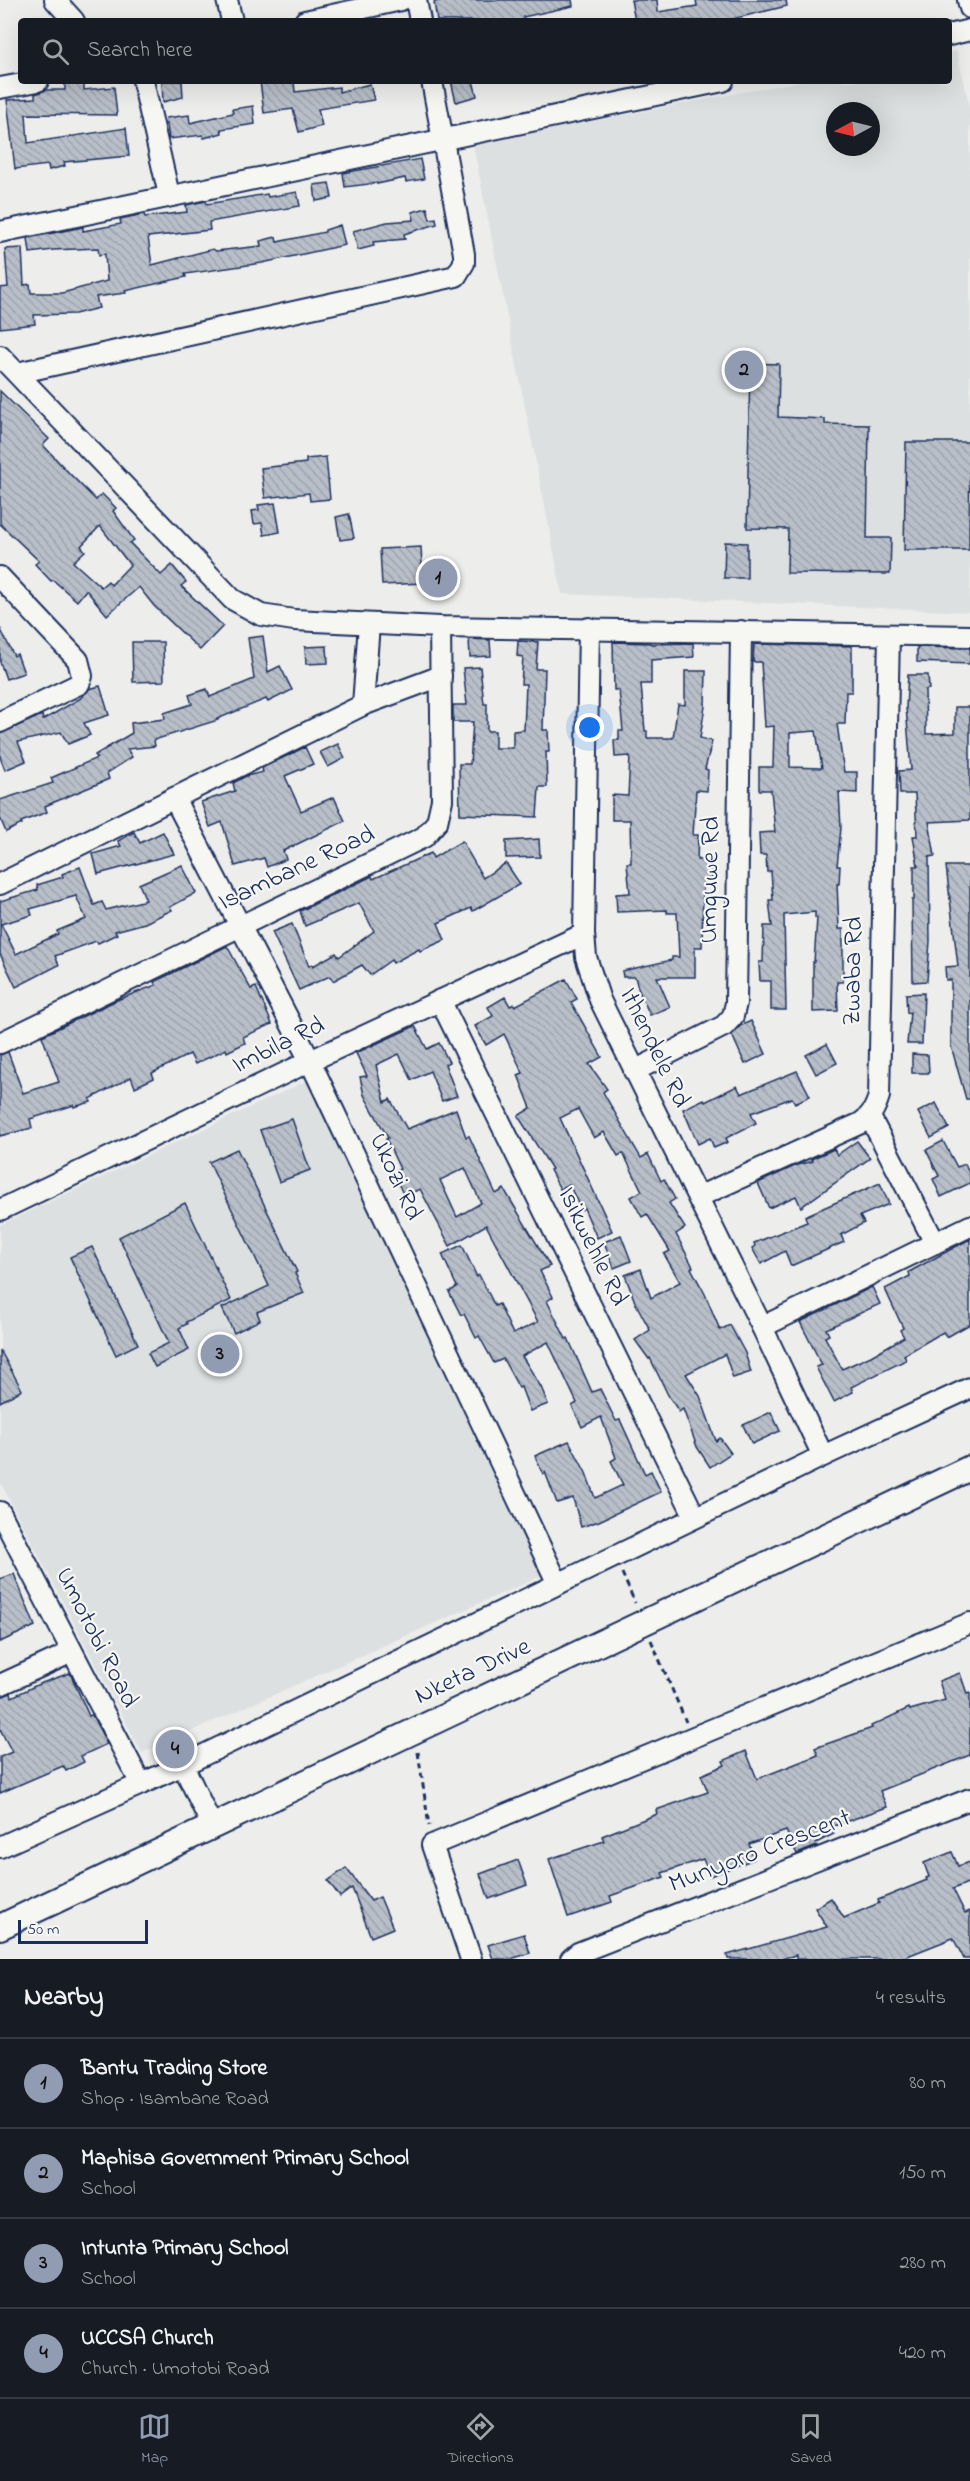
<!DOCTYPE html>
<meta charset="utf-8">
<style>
:root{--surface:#171b24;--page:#20242c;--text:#f1f3f6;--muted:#9ea1a6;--line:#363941;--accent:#919bb2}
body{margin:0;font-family:"Indie Flower",sans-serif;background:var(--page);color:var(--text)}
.compass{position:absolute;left:826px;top:102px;width:54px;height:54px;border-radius:50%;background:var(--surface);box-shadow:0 6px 24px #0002;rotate:263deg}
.scale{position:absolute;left:18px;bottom:15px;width:130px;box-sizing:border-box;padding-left:6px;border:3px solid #1b2f5e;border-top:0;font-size:16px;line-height:21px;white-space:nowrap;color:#1b2f5e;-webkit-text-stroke:4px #f6f6f2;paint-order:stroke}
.you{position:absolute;left:590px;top:728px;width:21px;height:21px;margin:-15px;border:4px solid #fff;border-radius:50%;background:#1a73e8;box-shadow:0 0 0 9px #1a73e833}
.badge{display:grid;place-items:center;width:39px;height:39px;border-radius:50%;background:var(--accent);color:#111;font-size:20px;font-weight:700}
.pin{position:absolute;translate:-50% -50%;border:3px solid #fff;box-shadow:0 2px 6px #0006}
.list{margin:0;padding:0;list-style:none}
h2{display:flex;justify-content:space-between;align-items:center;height:78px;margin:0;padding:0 24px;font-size:26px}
h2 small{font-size:20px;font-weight:400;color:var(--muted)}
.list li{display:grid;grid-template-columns:39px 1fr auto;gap:18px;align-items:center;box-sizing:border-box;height:90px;padding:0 24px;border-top:2px solid var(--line)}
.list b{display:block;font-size:22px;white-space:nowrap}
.list p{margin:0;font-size:20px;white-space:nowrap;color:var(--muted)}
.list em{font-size:20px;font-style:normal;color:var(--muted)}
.icon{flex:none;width:33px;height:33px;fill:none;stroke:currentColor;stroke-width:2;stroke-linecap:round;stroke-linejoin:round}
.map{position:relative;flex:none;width:970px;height:1959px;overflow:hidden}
.search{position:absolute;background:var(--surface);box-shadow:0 6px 24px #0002;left:18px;right:18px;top:18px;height:66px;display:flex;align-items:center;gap:15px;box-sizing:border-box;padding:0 21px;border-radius:6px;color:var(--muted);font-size:22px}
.sheet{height:438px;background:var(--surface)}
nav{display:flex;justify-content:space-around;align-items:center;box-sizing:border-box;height:84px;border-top:2px solid var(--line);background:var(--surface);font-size:16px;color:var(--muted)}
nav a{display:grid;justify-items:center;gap:3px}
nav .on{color:var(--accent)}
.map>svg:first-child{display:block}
</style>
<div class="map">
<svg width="970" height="1959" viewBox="0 0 970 1959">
<defs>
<pattern id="building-back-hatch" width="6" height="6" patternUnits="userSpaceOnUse" patternTransform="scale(1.5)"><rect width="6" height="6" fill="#b9bfc8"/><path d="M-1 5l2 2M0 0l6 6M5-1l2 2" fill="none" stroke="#9ea4ae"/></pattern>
</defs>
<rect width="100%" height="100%" fill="#edeeec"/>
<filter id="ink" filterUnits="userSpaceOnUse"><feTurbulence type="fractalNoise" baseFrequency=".0167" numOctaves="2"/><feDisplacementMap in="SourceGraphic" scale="12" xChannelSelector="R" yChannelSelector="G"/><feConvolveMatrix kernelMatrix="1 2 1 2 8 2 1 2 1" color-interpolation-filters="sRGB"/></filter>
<g filter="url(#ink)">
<g fill="#dde0e1" fill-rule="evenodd">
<path d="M 957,51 L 970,107 L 970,612 L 562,594 L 473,144 L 801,81 L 949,81 L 949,53 ZM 835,111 L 871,111 L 871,147 L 835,147 Z"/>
<polygon points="308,1080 546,1574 142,1753 0,1482 0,1225"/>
</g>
<g fill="url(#building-back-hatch)" stroke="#1b2f5e" stroke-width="1.5" fill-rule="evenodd">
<polygon points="446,0 572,0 573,6 523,17 524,21 437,21 434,2"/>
<polygon points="631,0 657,0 658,12 697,6 696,0 786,0 787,6 724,21 635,21"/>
<polygon points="162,81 182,81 183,97 163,102"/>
<polygon points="260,81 294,81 295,92 339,87 339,92 370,84 374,100 318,109 322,126 299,132 293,109 264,113"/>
<polygon points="451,81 473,81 477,96 456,102"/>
<polygon points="65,82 84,83 84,90 114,87 117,115 26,114 28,143 126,128 129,156 64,162 65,166 49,170 48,165 15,169 7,100 35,98 35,94 46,90 65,90"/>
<polygon points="253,106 255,124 221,129 222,133 204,138 203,135 169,139 166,118 189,115 190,123 233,113 232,109"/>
<polygon points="420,159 424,179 406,182 405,178 377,184 377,183 345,187 343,173"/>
<polygon points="329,183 332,198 316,201 314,185"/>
<polygon points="297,192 300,206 209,222 210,230 148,237 152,265 213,249 216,251 261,246 260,241 276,237 277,242 325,232 325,230 340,225 345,245 262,263 185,274 186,277 125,291 126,293 96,297 99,308 75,314 34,315 35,324 0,328 0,288 8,287 5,249 22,248 24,285 30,284 31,293 62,293 107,281 105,254 99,255 98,248 53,250 30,253 28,238 83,227 83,231 121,224 120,219 144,214 145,217 187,212 186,205 206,201 207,204 267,194 268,197"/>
<polygon points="427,208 430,219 436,218 437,224 404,234 405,239 373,242 374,246 358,250 353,231 387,222 414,220 412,212"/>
<polygon points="750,363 779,364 778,417 825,419 825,424 869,425 867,538 891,538 890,574 787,573 788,529 747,528"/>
<path d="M 0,391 L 49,439 L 43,445 L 70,474 L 96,500 L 102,494 L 116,508 L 113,511 L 134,540 L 130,543 L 161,575 L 172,565 L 186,582 L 181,586 L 223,626 L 200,650 L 154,606 L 139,587 L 107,615 L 86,590 L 77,601 L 53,580 L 51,581 L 35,564 L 39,561 L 0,524 ZM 100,526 L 130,565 L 111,585 L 108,581 L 101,587 L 73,562 L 85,551 L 81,546 Z"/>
<polygon points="906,442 970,442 969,550 904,550"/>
<polygon points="326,457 330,499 310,501 309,493 265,498 261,468 306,463 306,459"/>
<polygon points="275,503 280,532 264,535 262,523 254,524 252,511 259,510 258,505"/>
<polygon points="349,514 354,538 340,540 336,517"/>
<polygon points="725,542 747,543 747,578 724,578"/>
<polygon points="421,547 423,583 382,585 380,549"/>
<polygon points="0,628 14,656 17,654 24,673 6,679 0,662"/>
<polygon points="263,636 268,672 280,666 292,690 268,702 266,699 217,719 218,720 154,740 155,746 127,749 132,757 107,773 109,779 45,806 47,812 21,822 22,824 6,832 0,818 0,800 53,783 51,778 97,758 95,755 132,733 131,723 165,719 164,713 192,704 189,695 207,689 210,697 254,679 248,638"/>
<polygon points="469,639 490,640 491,656 470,657"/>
<polygon points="518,641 538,642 536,669 545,669 543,730 548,730 549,752 546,752 547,787 539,787 537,817 460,814 459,764 470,764 473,722 453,722 453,705 467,705 463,668 480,667 484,704 487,704 487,731 495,731 495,748 513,748 513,731 524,730 526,684 521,684 523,657 517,656"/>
<polygon points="132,642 163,642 164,681 133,682"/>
<polygon points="613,642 650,643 651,644 693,643 694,657 651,660 651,684 641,684 645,731 647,731 647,738 673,738 678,704 685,705 685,671 706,671 705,706 700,738 712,741 705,769 708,770 707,791 696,790 693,835 698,835 697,860 711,860 712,886 703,886 702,947 695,947 695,977 657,977 670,1007 650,1015 639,991 635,977 623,977 622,971 672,960 672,957 679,957 677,913 667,913 667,910 617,912 616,894 630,893 627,863 631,863 630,820 612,820 612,795 628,796 630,756 615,757 614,740 619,740 619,731 623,731 619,690 614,690"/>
<path d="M 754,644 L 852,646 L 852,692 L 846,692 L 845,724 L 837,724 L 844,772 L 857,772 L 857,793 L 839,792 L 841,828 L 837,866 L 840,866 L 839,884 L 837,884 L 839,929 L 843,929 L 843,982 L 837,982 L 838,1011 L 813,1012 L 813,962 L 814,962 L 817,918 L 815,918 L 815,912 L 784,915 L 786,1010 L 771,1010 L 771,981 L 760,981 L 759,962 L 763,962 L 764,926 L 772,926 L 769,900 L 773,900 L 771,871 L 767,872 L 766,855 L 760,855 L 759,833 L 775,832 L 771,790 L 759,790 L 759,767 L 773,767 L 774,726 L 765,727 L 761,662 L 753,662 ZM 816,731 L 822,768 L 790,767 L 790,733 Z"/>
<polygon points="327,646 328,663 306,664 305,647"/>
<polygon points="917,647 970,648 970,664 917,662"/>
<polygon points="908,675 928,675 929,689 925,690 926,734 955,733 955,707 970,707 970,820 929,822 935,856 929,857 930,941 927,981 913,982 912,900 914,900 914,866 918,866 913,836 917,836 915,794 900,794 899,771 911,770 906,707"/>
<polygon points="100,686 109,715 84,723 90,735 68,744 61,732 18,742 26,761 5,770 0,757 0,734 42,715 43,720 81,698 89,689"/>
<polygon points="338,744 345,758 328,767 320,752"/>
<polygon points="305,747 313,764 285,776 301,811 334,797 345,821 283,851 286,859 267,867 264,858 235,866 222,822 210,827 201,802 235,791 233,783 246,776 263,772 262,768"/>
<polygon points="134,832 140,843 163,832 174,854 98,874 93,854 121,846 118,841"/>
<polygon points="539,839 540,857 506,858 506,841"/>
<polygon points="462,841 483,878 506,863 520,884 473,911 471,908 438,923 445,940 420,951 419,949 393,963 391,960 370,975 362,965 333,981 330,976 299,990 272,932 292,924 309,966 312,964 313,966 336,953 339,957 374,931 359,903 305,926 300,911 372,876 373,879 431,853 433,858"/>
<path d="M 182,865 L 196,893 L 170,907 L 172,910 L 145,923 L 115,931 L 117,934 L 98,943 L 96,941 L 55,956 L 59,965 L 16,987 L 0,954 L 0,901 L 38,890 L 37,885 L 63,877 L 62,874 L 80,867 L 94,905 L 102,902 L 106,910 L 146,900 L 139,884 ZM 76,896 L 86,919 L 57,931 L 58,934 L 16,954 L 1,924 L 32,915 L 30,909 Z"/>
<polygon points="946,866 970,866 970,1099 966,1099 951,1046 951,980 946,980 945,967 958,966"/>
<polygon points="227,946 251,989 256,987 272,1024 243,1037 245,1043 227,1052 226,1049 195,1064 190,1054 152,1073 154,1078 135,1087 131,1077 90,1099 91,1102 74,1107 74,1105 30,1119 32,1128 0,1136 0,1055 8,1052 23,1093 59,1082 42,1036 117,1000 156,985 154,982"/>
<polygon points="566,979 577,999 571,1002 602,1057 589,1064 607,1089 603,1092 641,1158 648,1154 661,1181 664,1179 675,1199 669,1203 685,1228 676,1234 693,1267 691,1268 705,1294 720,1330 730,1325 745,1353 751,1372 733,1378 725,1354 686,1374 700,1396 716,1441 720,1438 731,1453 710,1467 697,1447 683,1409 679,1412 668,1395 650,1358 649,1359 635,1340 650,1330 635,1302 625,1275 641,1269 651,1298 680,1282 664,1254 670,1251 647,1214 642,1217 631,1197 642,1191 623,1153 618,1156 604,1132 594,1138 578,1109 560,1118 612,1231 597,1238 584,1208 581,1210 569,1184 560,1189 550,1170 552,1169 518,1116 531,1108 518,1075 523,1073 504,1034 486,1045 475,1026 493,1016 488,1007 505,997 510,1006 514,1004 515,1006"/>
<polygon points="924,993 922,1044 907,1044 910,1012 907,1013 906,994"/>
<polygon points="751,1021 766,1054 745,1064 732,1035 740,1026"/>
<path d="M 415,1026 L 427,1049 L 439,1043 L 449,1062 L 445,1064 L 457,1096 L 442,1101 L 430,1071 L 412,1080 L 399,1054 L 376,1065 L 385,1102 L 390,1099 L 407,1129 L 456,1109 L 466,1137 L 469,1136 L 496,1194 L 504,1189 L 550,1266 L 540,1271 L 553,1297 L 547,1301 L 566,1339 L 568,1338 L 592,1392 L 600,1389 L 616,1421 L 620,1420 L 645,1474 L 651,1471 L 661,1492 L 599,1521 L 581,1527 L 573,1498 L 557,1503 L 545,1472 L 543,1474 L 535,1456 L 569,1441 L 586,1473 L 595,1498 L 623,1485 L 611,1461 L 616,1458 L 601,1417 L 582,1427 L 572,1406 L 577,1403 L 548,1342 L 522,1356 L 541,1387 L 548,1404 L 530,1411 L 521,1387 L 519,1388 L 503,1359 L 494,1363 L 479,1336 L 476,1338 L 464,1314 L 461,1315 L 449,1292 L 457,1287 L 442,1254 L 462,1245 L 477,1277 L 479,1275 L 495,1306 L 499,1304 L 513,1334 L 538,1322 L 486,1225 L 450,1246 L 420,1189 L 404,1196 L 393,1172 L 400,1169 L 386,1139 L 388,1138 L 364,1095 L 360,1077 L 367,1076 L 356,1053 ZM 465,1168 L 481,1203 L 457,1217 L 440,1180 Z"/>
<polygon points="827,1044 837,1063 816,1074 806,1055"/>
<polygon points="912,1054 928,1055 929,1073 912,1073"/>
<polygon points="797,1071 810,1096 795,1103 792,1098 751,1113 756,1123 726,1138 728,1142 714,1148 710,1138 698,1144 683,1109 704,1099 705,1102 737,1086 741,1094"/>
<polygon points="936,1103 949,1128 931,1138 918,1112"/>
<polygon points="292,1119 310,1170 279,1182 260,1130"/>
<polygon points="857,1141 870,1158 801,1207 796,1196 769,1208 758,1183 797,1165 813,1161 811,1159 834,1149 837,1155"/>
<polygon points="943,1141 957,1167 965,1164 970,1175 970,1183 941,1197 933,1179 939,1176 926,1150"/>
<polygon points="237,1149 297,1272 295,1273 304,1293 257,1312 260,1320 234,1333 222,1308 269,1286 209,1162"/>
<polygon points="880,1183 889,1204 860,1216 864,1223 841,1235 844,1242 791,1266 785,1251 761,1264 752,1248 755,1246 754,1243 807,1222 805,1216"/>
<polygon points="185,1203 231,1300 186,1322 187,1324 179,1328 189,1350 155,1367 148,1353 169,1343 119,1237"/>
<polygon points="621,1235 631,1261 614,1268 604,1242"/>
<polygon points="970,1239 970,1324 947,1337 943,1332 904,1355 906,1360 851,1387 853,1392 834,1402 816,1367 822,1365 800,1322 872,1287 880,1304 826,1329 829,1335 825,1337 842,1369 871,1356 904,1337 900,1330 903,1328 885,1289 910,1276 909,1272"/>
<polygon points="92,1247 138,1344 116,1355 70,1257"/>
<polygon points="0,1350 22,1390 0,1402"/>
<polygon points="771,1412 780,1431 752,1444 743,1425"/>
<polygon points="14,1574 35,1626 0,1642 0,1579"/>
<polygon points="70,1673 89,1716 92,1715 107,1744 81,1756 84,1762 66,1771 63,1766 0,1793 0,1757 12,1752 0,1729 0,1697 11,1693 12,1697 39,1684"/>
<polygon points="960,1673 967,1694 970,1693 970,1755 880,1791 887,1807 831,1827 834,1834 816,1843 817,1846 797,1854 786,1831 749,1844 754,1859 710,1876 703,1859 662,1873 664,1877 610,1896 612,1902 568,1917 549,1859 604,1841 602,1836 657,1814 656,1810 708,1792 701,1775 725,1765 723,1761 746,1751 757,1779 818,1755 815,1748 872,1728 871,1726 909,1708 910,1710 945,1700 939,1681"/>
<polygon points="952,1852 958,1866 970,1862 970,1882 953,1889 965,1913 970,1911 970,1959 964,1959 953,1938 900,1959 796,1959 796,1955 781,1959 728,1959 727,1955 827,1927 815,1908 831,1898 844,1918 879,1903 878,1900 927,1880 926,1878 929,1877 924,1863"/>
<polygon points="518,1860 527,1885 489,1899 480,1874"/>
<polygon points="346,1868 371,1901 380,1897 393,1928 371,1937 352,1888 340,1897 328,1881"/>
<polygon points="524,1934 530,1953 511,1959 493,1959 488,1945"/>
</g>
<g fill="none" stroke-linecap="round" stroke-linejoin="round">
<defs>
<g id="minor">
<polyline points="55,0 74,21"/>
<polyline points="227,0 232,21"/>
<polyline points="416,0 420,21"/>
<polyline points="968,0 970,8"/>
<polyline points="305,21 401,0"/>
<polyline points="949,35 970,30"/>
<polyline points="143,81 169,195"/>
<polyline points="0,88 38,81"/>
<polyline points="0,232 723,81"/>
<polyline points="0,356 232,599 261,615 294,620 440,627 970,636"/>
<polyline points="17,373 456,276 464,263 464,254 432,81"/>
<polyline points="0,577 78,660 82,676 79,684 0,722"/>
<polyline points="589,628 584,934 586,957 600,1000 762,1327 823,1456"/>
<polyline points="363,705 369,624"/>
<polyline points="174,798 310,1061 558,1584"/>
<polyline points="0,884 363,705 441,676"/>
<polyline points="440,1000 695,1517"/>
<polyline points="0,1043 424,837 437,822 442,800 440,627"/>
<polyline points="634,1071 724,1026 733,1016 736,1003 741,631"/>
<polyline points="870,1117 935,1243"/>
<path d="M 698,1197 L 861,1123 C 871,1116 875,1109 879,1096 L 889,635"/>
<polyline points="0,1210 310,1061 584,934"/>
<polyline points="762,1327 970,1226"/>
<polyline points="0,1512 141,1784 183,1765 212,1826"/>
<polyline points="0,1685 72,1652"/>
<polyline points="183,1765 823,1456 970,1388"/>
<polyline points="0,1847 141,1784"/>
<polyline points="471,1959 432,1845 970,1623"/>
<polyline points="571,1959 578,1953 970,1799"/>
</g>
<polyline id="tertiary" points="0,1927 970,1468"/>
</defs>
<use href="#minor" stroke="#1b2f5e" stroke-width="24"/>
<use href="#tertiary" stroke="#1b2f5e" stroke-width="28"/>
<g stroke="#1b2f5e" stroke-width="3" stroke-dasharray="6 4.5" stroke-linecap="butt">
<polyline points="622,1573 635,1603"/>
<polyline points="651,1640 686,1722"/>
<polyline points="418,1752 429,1826"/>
</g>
<use href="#minor" stroke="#f6f6f2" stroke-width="20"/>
<use href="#tertiary" stroke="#f6f6f2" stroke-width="24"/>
</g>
</g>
<g text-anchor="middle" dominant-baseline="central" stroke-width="4.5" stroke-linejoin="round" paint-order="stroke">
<g font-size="26" fill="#1b2f5e" stroke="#f6f6f2">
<text transform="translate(297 869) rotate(-25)">Isambane Road</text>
<text transform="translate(711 880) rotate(-89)">Umguwe Rd</text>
<text transform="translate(854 971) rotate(-89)">Zwaba Rd</text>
<text transform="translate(279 1046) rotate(-26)">Imbila Rd</text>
<text transform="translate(654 1048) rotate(64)">Ithendele Rd</text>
<text transform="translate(395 1177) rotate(65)">Ukozi Rd</text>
<text transform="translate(592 1247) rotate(64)">Isikwehle Rd</text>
<text transform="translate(96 1638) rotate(63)">Umotobi Road</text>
<text transform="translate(473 1672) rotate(-25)">Nketa Drive</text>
<text transform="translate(760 1852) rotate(-21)">Munyoro Crescent</text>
</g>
</g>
</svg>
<svg class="compass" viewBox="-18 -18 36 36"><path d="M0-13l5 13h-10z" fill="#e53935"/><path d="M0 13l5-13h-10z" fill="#9ea1a6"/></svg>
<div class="scale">50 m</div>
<div class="you"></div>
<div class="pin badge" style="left:438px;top:578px">1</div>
<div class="pin badge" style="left:744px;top:370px">2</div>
<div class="pin badge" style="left:220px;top:1354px">3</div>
<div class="pin badge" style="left:175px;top:1749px">4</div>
<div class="search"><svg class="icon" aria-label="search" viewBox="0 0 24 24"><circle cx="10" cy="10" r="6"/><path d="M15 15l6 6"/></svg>Search here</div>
</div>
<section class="sheet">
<h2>Nearby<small>4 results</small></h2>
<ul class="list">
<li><span class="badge">1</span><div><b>Bantu Trading Store</b><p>Shop · Isambane Road</p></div><em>80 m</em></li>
<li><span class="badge">2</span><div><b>Maphisa Government Primary School</b><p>School</p></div><em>150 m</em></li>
<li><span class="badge">3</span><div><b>Intunta Primary School</b><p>School</p></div><em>280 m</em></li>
<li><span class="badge">4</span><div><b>UCCSA Church</b><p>Church · Umotobi Road</p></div><em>420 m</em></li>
</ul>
</section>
<nav>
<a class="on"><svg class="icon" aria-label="map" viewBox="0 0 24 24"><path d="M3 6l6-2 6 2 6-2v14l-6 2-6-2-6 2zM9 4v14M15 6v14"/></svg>Map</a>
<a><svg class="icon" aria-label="directions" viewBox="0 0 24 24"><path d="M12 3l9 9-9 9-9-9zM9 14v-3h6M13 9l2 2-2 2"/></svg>Directions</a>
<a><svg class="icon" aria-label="saved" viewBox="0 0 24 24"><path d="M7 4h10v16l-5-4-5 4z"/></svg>Saved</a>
</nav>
